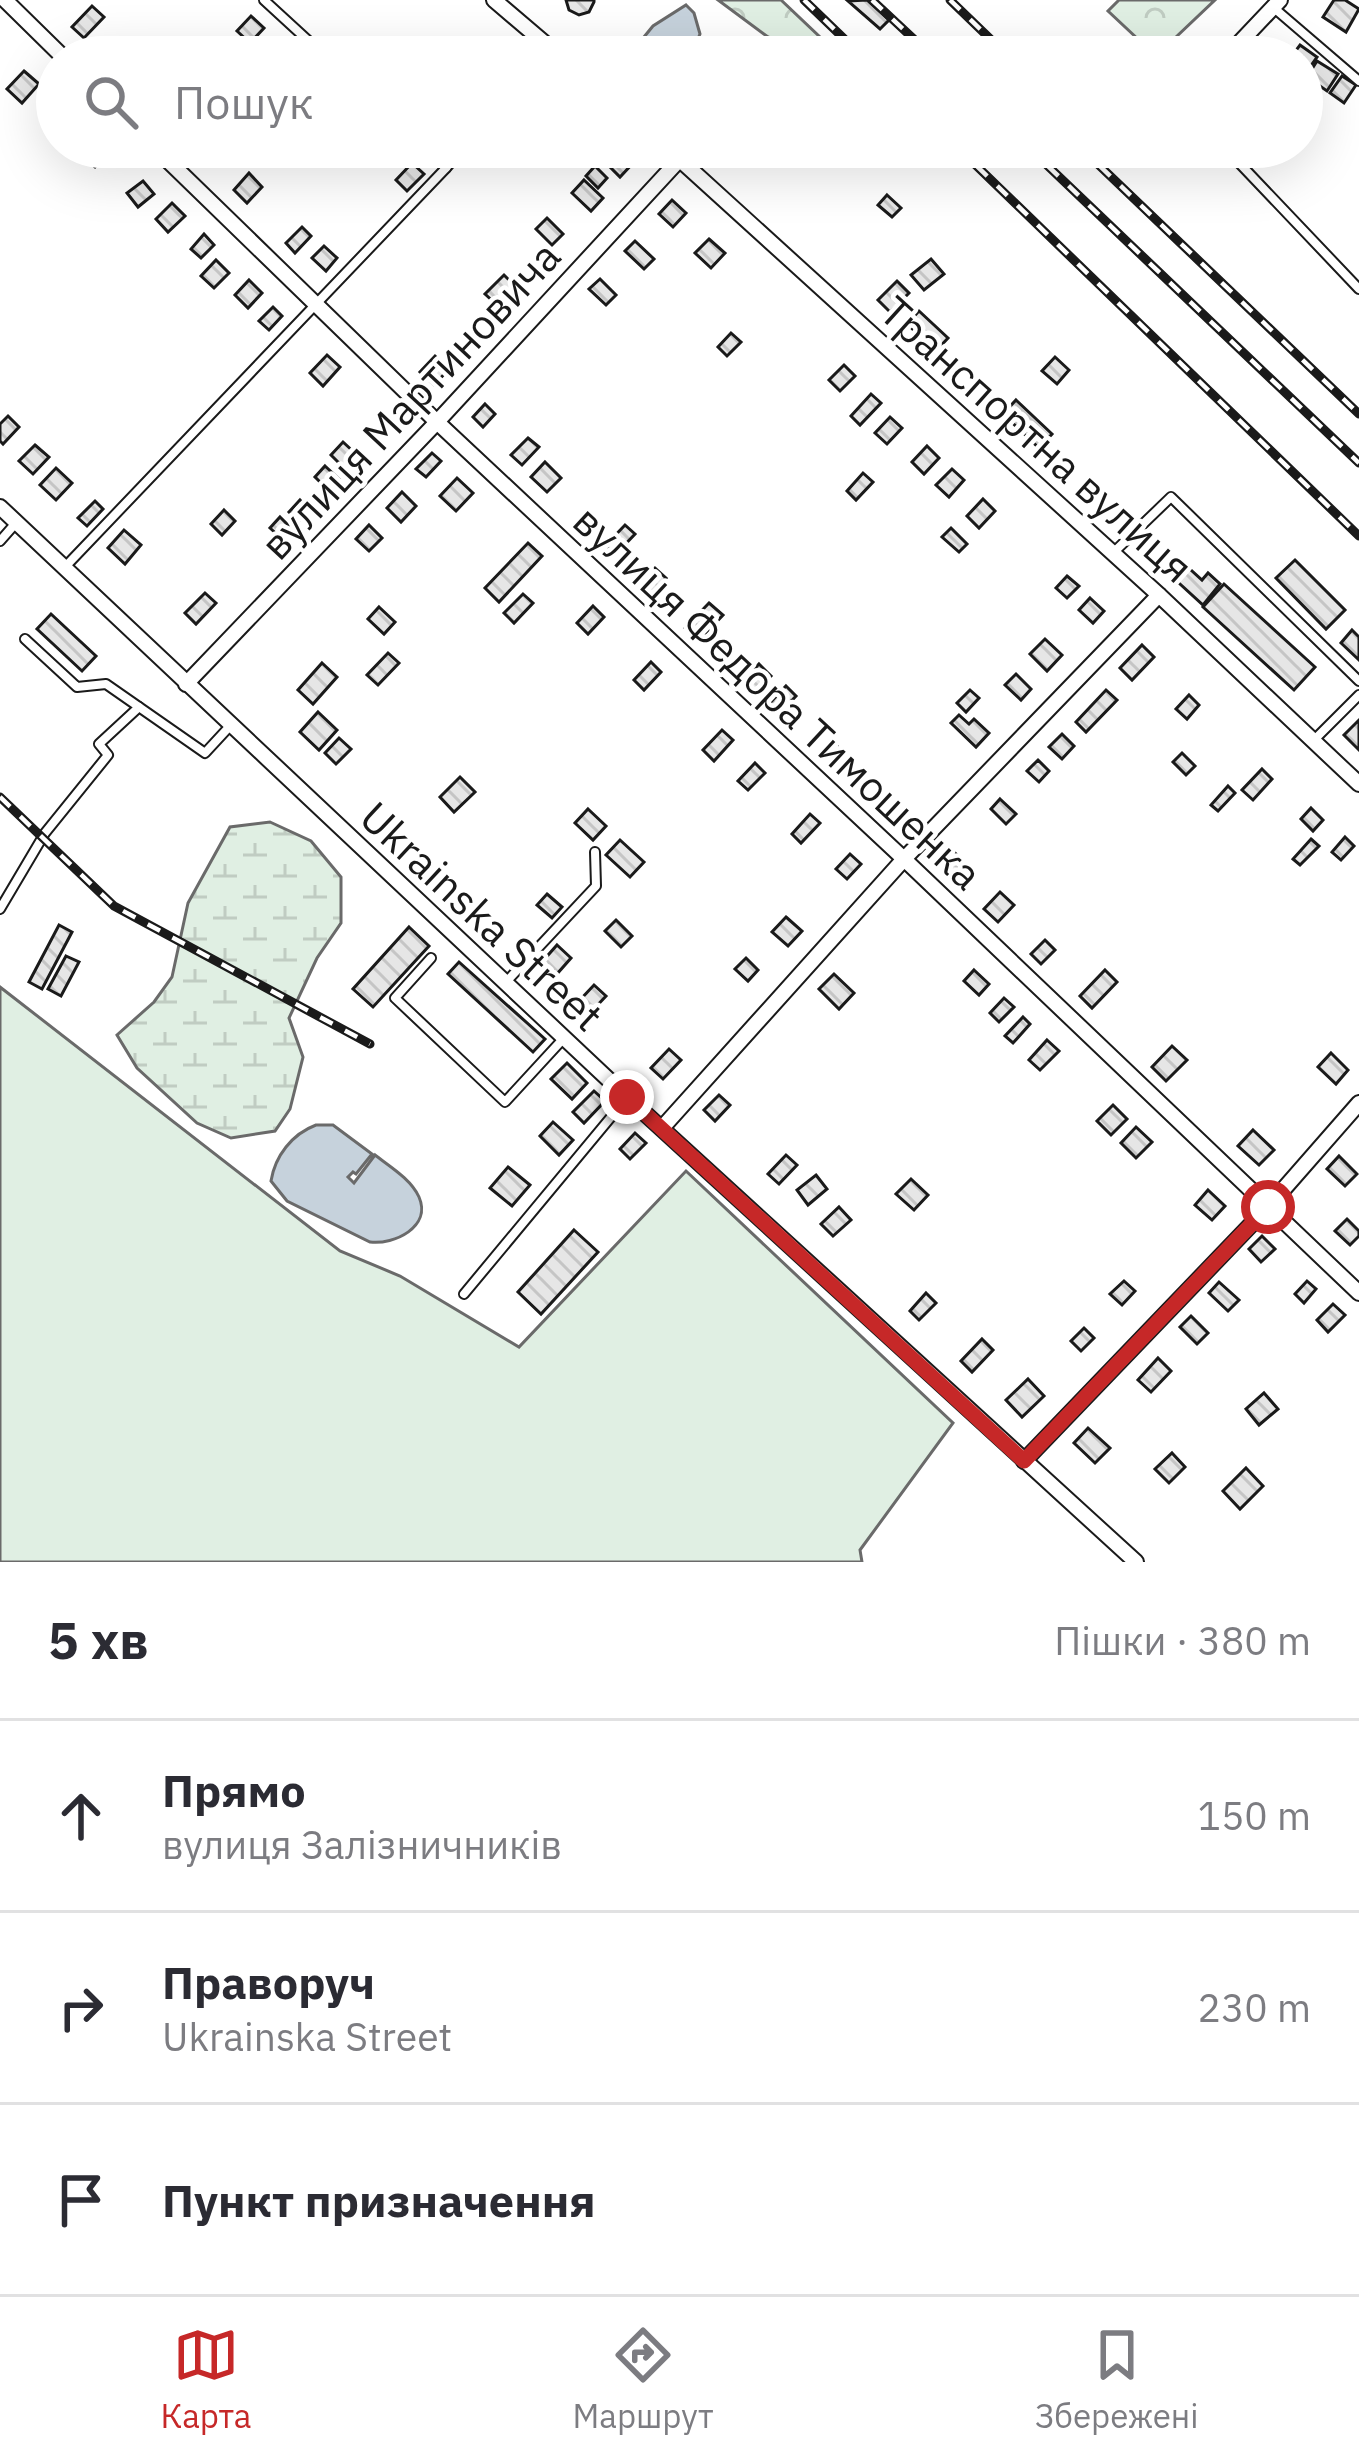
<!DOCTYPE html>
<html lang="uk">
<meta charset="utf-8">
<style>
:root{--surface:#fff;--page:#f7f7f7;--text:#2b2b33;--muted:#7c7c81;--line:#e1e1e2;--accent:#c62828}
body{margin:0;font-family:"IBM Plex Sans",sans-serif;background:var(--page);color:var(--text)}
.stop{position:absolute;width:36px;height:36px;margin:-27px;border:9px solid #c62828;border-radius:50%;background:#fff}
.stop.end{background:#c62828;border-color:#fff;box-shadow:0 3px 12px #0008}
.list{margin:0;padding:0;list-style:none}
h2{display:flex;justify-content:space-between;align-items:center;height:156px;margin:0;padding:0 48px;font-size:51px}
h2 small{font-size:39px;font-weight:400;color:var(--muted)}
.list li{display:grid;grid-template-columns:78px 1fr auto;gap:36px;align-items:center;box-sizing:border-box;height:192px;padding:0 48px;border-top:3px solid var(--line)}
.list b{display:block;font-size:45px;white-space:nowrap}
.list p{margin:0;font-size:39px;white-space:nowrap;color:var(--muted)}
.list em{font-size:39px;font-style:normal;color:var(--muted)}
.icon{flex:none;width:66px;height:66px;fill:none;stroke:currentColor;stroke-width:2;stroke-linecap:round;stroke-linejoin:round}
.map{position:relative;flex:none;width:1359px;height:1562px;overflow:hidden}
.search{position:absolute;background:var(--surface);box-shadow:0 12px 48px #0002;left:36px;right:36px;top:36px;height:132px;display:flex;align-items:center;gap:30px;box-sizing:border-box;padding:0 42px;border-radius:66px;color:var(--muted);font-size:45px}
.sheet{height:732px;background:var(--surface)}
nav{display:flex;justify-content:space-around;align-items:center;box-sizing:border-box;height:168px;border-top:3px solid var(--line);background:var(--surface);font-size:33px;color:var(--muted)}
nav a{display:grid;justify-items:center;gap:6px}
nav .on{color:var(--accent)}
.map>svg:first-child{display:block}
</style>
<div class="map">
<svg width="1359" height="1562" viewBox="0 0 1359 1562">
<defs>
<pattern id="forest-crowns" width="20" height="18" patternUnits="userSpaceOnUse" patternTransform="scale(3)"><rect width="20" height="18" fill="#e0efe3"/><path d="M2 6a3 3 0 1 1 6 0M12 15a3 3 0 1 1 6 0" fill="none" stroke="#c0ccc2"/></pattern>
<pattern id="wetland-marsh" width="20" height="14" patternUnits="userSpaceOnUse" patternTransform="scale(3)"><rect width="20" height="14" fill="#e0efe3"/><path d="M1 5h8M5 5V1M11 12h8M15 12V8" fill="none" stroke="#c0ccc2"/></pattern>
<pattern id="building-back-hatch" width="6" height="6" patternUnits="userSpaceOnUse" patternTransform="scale(3)"><rect width="6" height="6" fill="#e6e6e6"/><path d="M-1 5l2 2M0 0l6 6M5-1l2 2" fill="none" stroke="#c5c5c5"/></pattern>
</defs>
<rect width="100%" height="100%" fill="#fff"/>
<polygon fill="#e0efe3" stroke="#6a6a6a" stroke-width="3" points="0,987 340,1251 400,1276 519,1347 686,1171 953,1423 860,1550 862,1562 0,1562"/>
<g fill="url(#forest-crowns)" stroke="#6a6a6a" stroke-width="3">
<polygon points="718,0 781,0 841,57 795,57"/>
<polygon points="1119,0 1215,0 1156,56 1108,11"/>
</g>
<polygon fill="url(#wetland-marsh)" stroke="#6a6a6a" stroke-width="3" points="270,822 311,841 341,877 341,923 317,958 289,1018 303,1057 290,1109 275,1131 231,1138 197,1123 137,1068 117,1035 154,1002 172,977 188,903 230,827"/>
<g fill="#c6d2dc" stroke="#6a6a6a" stroke-width="3">
<polygon points="686,5 694,13 700,34 690,57 636,57 635,48 653,26"/>
<path d="M 316,1125 L 333,1125 L 372,1154 L 356,1174 L 353,1172 L 348,1177 L 354,1183 L 375,1155 C 389,1166 411,1179 419,1197 C 432,1227 394,1245 370,1242 L 287,1201 L 271,1181 C 275,1156 292,1134 316,1125 Z"/>
</g>
<g fill="url(#building-back-hatch)" stroke="#1a1a1a" stroke-width="3">
<polygon points="566,0 594,0 594,2 589,12 579,15 569,10"/>
<polygon points="867,0 889,20 880,29 848,1"/>
<polygon points="1334,0 1345,0 1359,9 1346,32 1323,17"/>
<polygon points="92,6 104,17 84,38 72,27"/>
<polygon points="251,16 264,28 250,43 237,31"/>
<polygon points="1300,45 1317,57 1305,74 1302,72 1302,57 1291,57"/>
<polygon points="1317,61 1338,74 1327,91 1307,77"/>
<polygon points="24,71 39,84 22,103 7,89"/>
<polygon points="1342,76 1356,85 1344,103 1330,93"/>
<polygon points="84,147 98,147 106,155 95,167 79,153"/>
<polygon points="621,149 634,162 620,177 607,164"/>
<polygon points="412,163 424,174 407,191 396,180"/>
<polygon points="595,166 607,178 598,188 586,176"/>
<polygon points="249,173 262,187 247,203 234,190"/>
<polygon points="584,180 603,198 591,211 572,193"/>
<polygon points="143,181 154,194 138,207 127,193"/>
<polygon points="887,195 901,208 892,217 878,205"/>
<polygon points="672,200 686,213 673,227 659,214"/>
<polygon points="172,203 185,216 168,232 156,219"/>
<polygon points="547,218 563,234 552,245 536,229"/>
<polygon points="302,227 311,236 295,253 286,243"/>
<polygon points="204,234 214,245 201,258 191,249"/>
<polygon points="709,239 725,253 711,268 695,253"/>
<polygon points="635,241 654,259 644,269 625,251"/>
<polygon points="324,246 337,258 326,271 312,258"/>
<polygon points="931,259 944,274 924,290 911,275"/>
<polygon points="216,260 229,273 214,288 201,276"/>
<polygon points="504,275 516,287 498,306 485,294"/>
<polygon points="600,279 616,295 606,305 589,289"/>
<polygon points="249,280 262,293 248,308 235,295"/>
<polygon points="897,281 909,293 890,312 878,300"/>
<polygon points="273,307 282,316 269,330 259,321"/>
<polygon points="919,311 948,338 936,351 907,324"/>
<polygon points="731,333 741,342 727,356 718,347"/>
<polygon points="327,355 340,367 323,386 310,373"/>
<polygon points="435,356 449,369 434,385 420,372"/>
<polygon points="1055,357 1069,370 1057,384 1042,371"/>
<polygon points="844,365 855,376 840,391 829,380"/>
<polygon points="871,394 881,403 860,425 851,416"/>
<polygon points="1016,400 1052,434 1039,448 1003,414"/>
<polygon points="485,404 495,414 483,427 473,417"/>
<polygon points="8,416 19,427 3,444 0,441 0,424"/>
<polygon points="890,417 902,428 887,444 875,433"/>
<polygon points="528,438 539,447 522,465 511,455"/>
<polygon points="343,442 357,455 344,468 331,455"/>
<polygon points="35,445 49,457 33,474 19,461"/>
<polygon points="927,446 939,458 924,474 912,462"/>
<polygon points="432,453 441,461 426,477 416,469"/>
<polygon points="545,462 561,478 547,492 531,477"/>
<polygon points="325,466 339,479 328,490 315,477"/>
<polygon points="56,468 72,483 56,500 40,485"/>
<polygon points="952,469 964,480 949,497 936,485"/>
<polygon points="863,473 873,482 856,500 847,491"/>
<polygon points="457,478 473,493 456,511 440,496"/>
<polygon points="402,492 416,506 401,522 387,508"/>
<polygon points="983,499 995,511 979,528 967,516"/>
<polygon points="300,500 310,510 299,522 289,512"/>
<polygon points="95,501 103,509 87,526 78,518"/>
<polygon points="224,510 235,521 222,535 211,524"/>
<polygon points="280,517 291,528 281,538 270,528"/>
<polygon points="369,525 382,538 369,551 356,539"/>
<polygon points="625,525 635,534 616,554 606,545"/>
<polygon points="951,528 967,544 959,552 942,537"/>
<polygon points="124,530 141,545 125,564 108,548"/>
<polygon points="528,543 542,556 499,602 485,588"/>
<polygon points="1180,560 1202,580 1208,573 1220,584 1203,605 1168,573"/>
<polygon points="1295,560 1345,610 1326,629 1276,578"/>
<polygon points="655,568 666,578 652,593 641,582"/>
<polygon points="1067,576 1079,586 1067,598 1056,588"/>
<polygon points="1224,584 1315,667 1294,690 1203,607"/>
<polygon points="205,593 216,603 196,624 185,613"/>
<polygon points="523,594 533,603 514,623 504,613"/>
<polygon points="1090,598 1104,611 1093,623 1079,610"/>
<polygon points="709,603 723,615 698,641 685,628"/>
<polygon points="593,606 604,617 588,634 577,623"/>
<polygon points="379,607 395,622 384,634 368,619"/>
<polygon points="51,614 96,656 82,671 37,629"/>
<polygon points="1352,630 1359,637 1359,660 1341,643"/>
<polygon points="1045,639 1062,655 1047,671 1030,654"/>
<polygon points="1142,645 1154,657 1132,680 1120,668"/>
<polygon points="388,653 399,663 378,685 367,675"/>
<polygon points="651,662 661,672 644,690 634,680"/>
<polygon points="322,663 337,677 313,704 298,690"/>
<polygon points="759,664 771,676 756,691 744,680"/>
<polygon points="1016,674 1031,689 1021,700 1005,685"/>
<polygon points="786,686 796,696 779,714 769,704"/>
<polygon points="970,690 979,698 966,712 957,703"/>
<polygon points="1106,690 1117,700 1086,732 1076,722"/>
<polygon points="1189,695 1199,705 1187,719 1176,709"/>
<polygon points="318,712 337,730 319,750 300,732"/>
<polygon points="959,715 969,724 974,719 989,733 976,747 951,723"/>
<polygon points="1359,720 1359,750 1344,735"/>
<polygon points="722,730 733,740 714,761 703,750"/>
<polygon points="1062,734 1074,746 1062,759 1049,747"/>
<polygon points="339,738 351,749 336,764 325,753"/>
<polygon points="837,746 847,755 834,768 825,759"/>
<polygon points="1182,753 1195,766 1186,775 1173,762"/>
<polygon points="1038,760 1049,771 1039,782 1027,771"/>
<polygon points="755,763 765,773 748,790 738,781"/>
<polygon points="1262,769 1272,779 1253,800 1242,790"/>
<polygon points="460,777 475,792 454,812 440,797"/>
<polygon points="1228,786 1235,793 1218,811 1211,805"/>
<polygon points="1000,799 1016,814 1006,824 991,809"/>
<polygon points="1311,808 1323,820 1313,831 1301,819"/>
<polygon points="588,809 606,826 593,840 575,823"/>
<polygon points="810,814 820,823 801,843 792,834"/>
<polygon points="1345,837 1354,846 1341,860 1332,852"/>
<polygon points="1311,839 1319,846 1300,865 1293,859"/>
<polygon points="620,840 644,862 630,877 606,855"/>
<polygon points="949,847 967,865 952,879 935,861"/>
<polygon points="850,854 861,864 847,879 836,869"/>
<polygon points="1000,892 1014,905 998,922 984,909"/>
<polygon points="547,894 562,907 552,918 537,905"/>
<polygon points="786,917 802,931 788,946 772,932"/>
<polygon points="616,920 632,936 621,947 605,931"/>
<polygon points="59,925 72,932 42,989 29,982"/>
<polygon points="409,927 429,946 373,1007 353,989"/>
<polygon points="1045,940 1055,950 1041,964 1031,954"/>
<polygon points="557,945 571,958 556,975 542,962"/>
<polygon points="66,956 79,962 61,996 48,989"/>
<polygon points="746,958 758,970 748,981 735,969"/>
<polygon points="459,962 545,1039 533,1052 448,974"/>
<polygon points="974,970 989,984 979,995 964,981"/>
<polygon points="1105,970 1117,982 1092,1008 1080,996"/>
<polygon points="834,974 854,993 839,1009 819,989"/>
<polygon points="594,985 606,996 592,1011 580,1000"/>
<polygon points="1004,998 1014,1007 999,1022 990,1013"/>
<polygon points="1023,1017 1030,1024 1013,1043 1005,1036"/>
<polygon points="1047,1040 1059,1051 1040,1070 1029,1060"/>
<polygon points="1172,1046 1187,1060 1166,1081 1152,1067"/>
<polygon points="669,1049 681,1060 663,1079 651,1068"/>
<polygon points="1331,1053 1348,1070 1336,1084 1318,1067"/>
<polygon points="567,1063 587,1083 572,1099 551,1079"/>
<polygon points="594,1091 605,1101 584,1123 573,1112"/>
<polygon points="719,1095 730,1105 715,1121 704,1110"/>
<polygon points="1113,1105 1127,1119 1111,1135 1097,1121"/>
<polygon points="553,1122 573,1140 559,1155 540,1136"/>
<polygon points="1136,1127 1152,1142 1136,1158 1121,1143"/>
<polygon points="1253,1130 1274,1150 1259,1165 1238,1146"/>
<polygon points="635,1133 646,1143 630,1159 620,1149"/>
<polygon points="786,1155 797,1165 779,1184 768,1174"/>
<polygon points="1339,1156 1357,1174 1345,1186 1327,1169"/>
<polygon points="508,1167 530,1185 512,1206 490,1188"/>
<polygon points="816,1175 827,1189 808,1205 797,1190"/>
<polygon points="911,1179 928,1195 914,1210 896,1194"/>
<polygon points="1208,1190 1225,1206 1212,1220 1195,1205"/>
<polygon points="839,1207 851,1220 833,1236 821,1224"/>
<polygon points="1347,1219 1359,1231 1359,1236 1350,1245 1335,1231"/>
<polygon points="574,1230 598,1252 541,1314 518,1292"/>
<polygon points="1262,1236 1275,1249 1261,1262 1249,1249"/>
<polygon points="1124,1281 1135,1291 1122,1305 1110,1294"/>
<polygon points="1307,1281 1316,1289 1304,1303 1295,1294"/>
<polygon points="1219,1282 1239,1300 1228,1311 1209,1293"/>
<polygon points="926,1293 936,1303 919,1320 910,1311"/>
<polygon points="1333,1304 1345,1315 1328,1332 1317,1320"/>
<polygon points="1191,1316 1208,1333 1197,1344 1180,1327"/>
<polygon points="1084,1328 1094,1338 1081,1351 1071,1341"/>
<polygon points="982,1339 993,1350 972,1372 961,1361"/>
<polygon points="1158,1358 1171,1371 1151,1392 1138,1380"/>
<polygon points="1028,1379 1044,1396 1022,1417 1006,1400"/>
<polygon points="1264,1393 1278,1409 1259,1425 1246,1409"/>
<polygon points="1088,1428 1110,1448 1095,1463 1074,1443"/>
<polygon points="1172,1453 1185,1467 1169,1483 1155,1469"/>
<polygon points="1246,1468 1263,1486 1240,1509 1223,1491"/>
</g>
<g fill="none" stroke-linecap="round" stroke-linejoin="round">
<defs>
<g id="service">
<polyline points="264,0 326,57"/>
<polyline points="1274,8 1359,81"/>
<polyline points="1224,147 1359,289"/>
<polyline points="446,168 464,147"/>
<polyline points="0,541 15,524"/>
<polyline points="1114,552 1171,497 1359,681"/>
<polyline points="64,568 446,168 423,147"/>
<polyline points="25,639 77,687 106,684 205,753 230,726"/>
<polyline points="1314,740 1359,695"/>
<polyline points="0,909 45,833 108,755 99,744 139,707"/>
<polyline points="431,958 395,998 505,1102 563,1039"/>
<polyline points="506,982 596,886 595,852"/>
<polyline points="464,1294 626,1099"/>
</g>
<g id="minor">
<polyline points="5,0 63,57"/>
<polyline points="494,0 561,57"/>
<polyline points="1226,57 1280,0"/>
<polyline points="154,147 437,422 904,859 1359,1293"/>
<polyline points="666,147 1159,595 1359,784"/>
<polyline points="0,507 627,1097 1136,1562"/>
<polyline points="186,684 437,422 680,159"/>
<polyline points="662,1128 904,859 1159,595"/>
<polyline points="1024,1461 1268,1207 1359,1103"/>
</g>
</defs>
<use href="#service" stroke="#1a1a1a" stroke-width="12"/>
<use href="#minor" stroke="#1a1a1a" stroke-width="18"/>
<use href="#service" stroke="#fff" stroke-width="8"/>
<use href="#minor" stroke="#fff" stroke-width="14"/>
<defs>
<g id="rail">
<polyline points="804,0 863,57"/>
<polyline points="872,0 933,57"/>
<polyline points="950,0 1009,57"/>
<polyline points="957,147 1359,536"/>
<polyline points="1028,147 1359,463"/>
<polyline points="1080,147 1359,414"/>
<polyline points="0,797 114,906 370,1044"/>
</g>
</defs>
<use href="#rail" stroke="#1a1a1a" stroke-width="9"/>
<use href="#rail" stroke="#fff" stroke-width="4.5" stroke-dasharray="14" stroke-linecap="butt"/>
</g>
<g fill="none" stroke-linecap="round" stroke-linejoin="round">
<polyline stroke="#c62828" stroke-width="15" points="627,1097 1024,1461 1268,1207"/>
</g>
<g text-anchor="middle" dominant-baseline="central" stroke-width="9" stroke-linejoin="round" paint-order="stroke">
<g font-size="42" fill="#1a1a1a" stroke="#fff">
<text transform="translate(410 400) rotate(-47)">вулиця Мартиновича</text>
<text transform="translate(1037 439) rotate(42)">Транспортна вулиця</text>
<text transform="translate(778 697) rotate(43)">вулиця Федора Тимошенка</text>
<text transform="translate(482 916) rotate(43)">Ukrainska Street</text>
</g>
</g>
</svg>
<div class="stop" style="left:1268px;top:1207px"></div>
<div class="stop end" style="left:627px;top:1097px"></div>
<div class="search"><svg class="icon" aria-label="search" viewBox="0 0 24 24"><circle cx="10" cy="10" r="6"/><path d="M15 15l6 6"/></svg>Пошук</div>
</div>
<section class="sheet">
<h2>5 хв<small>Пішки · 380 m</small></h2>
<ul class="list">
<li><svg class="icon" aria-label="ahead" viewBox="0 0 24 24"><path d="M12 20V5M6 11l6-6 6 6"/></svg><div><b>Прямо</b><p>вулиця Залізничників</p></div><em>150 m</em></li>
<li><svg class="icon" aria-label="right" viewBox="0 0 24 24"><path d="M7 20v-9h11M14 6l5 5-5 5"/></svg><div><b>Праворуч</b><p>Ukrainska Street</p></div><em>230 m</em></li>
<li><svg class="icon" aria-label="arrive" viewBox="0 0 24 24"><path d="M6 21V4h12l-3 4 3 4H6"/></svg><div><b>Пункт призначення</b></div></li>
</ul>
</section>
<nav>
<a class="on"><svg class="icon" aria-label="map" viewBox="0 0 24 24"><path d="M3 6l6-2 6 2 6-2v14l-6 2-6-2-6 2zM9 4v14M15 6v14"/></svg>Карта</a>
<a><svg class="icon" aria-label="directions" viewBox="0 0 24 24"><path d="M12 3l9 9-9 9-9-9zM9 14v-3h6M13 9l2 2-2 2"/></svg>Маршрут</a>
<a><svg class="icon" aria-label="saved" viewBox="0 0 24 24"><path d="M7 4h10v16l-5-4-5 4z"/></svg>Збережені</a>
</nav>
